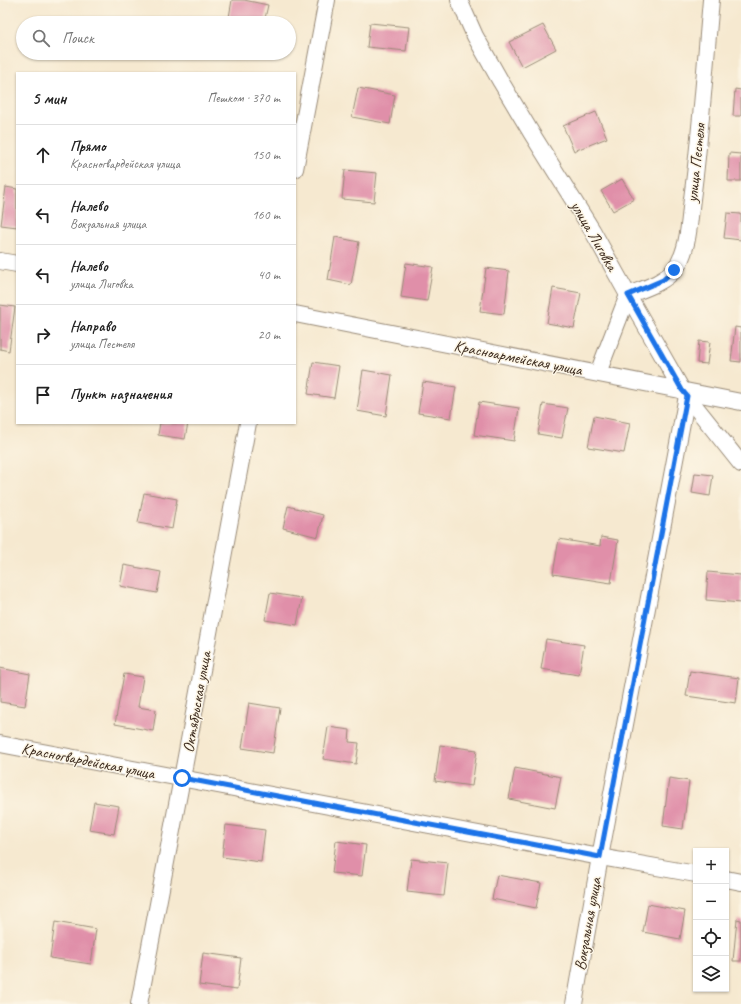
<!DOCTYPE html>
<html lang="ru">
<meta charset="utf-8">
<style>
:root{--surface:#fff;--page:#f2f2f2;--text:#222;--muted:#767676;--line:#e0e0e0}
body{margin:0;font-family:Caveat,sans-serif;background:var(--page);color:var(--text)}
.controls{position:absolute;right:12px;bottom:12px;display:grid;overflow:hidden;border-radius:0px;box-shadow:0 1px 3px #0004}
.controls button{width:36px;height:36px;display:grid;place-items:center;padding:0;border:0;border-bottom:1px solid var(--line);background:var(--surface);color:var(--text);font:20px sans-serif}
.stop{position:absolute;width:12px;height:12px;margin:-9px;border:3px solid #1a73e8;border-radius:50%;background:#fff}
.stop.end{background:#1a73e8;border-color:#fff;box-shadow:0 1px 4px #0008}
.list{margin:0;padding:0;list-style:none}
h2{display:flex;justify-content:space-between;align-items:center;height:52px;margin:0;padding:0 16px;font-size:17px}
h2 small{font-size:13px;font-weight:400;color:var(--muted)}
.list li{display:grid;grid-template-columns:26px 1fr auto;gap:12px;align-items:center;box-sizing:border-box;height:60px;padding:0 16px;border-top:1px solid var(--line)}
.list b{display:block;font-size:15px;white-space:nowrap}
.list p{margin:0;font-size:13px;white-space:nowrap;color:var(--muted)}
.list em{font-size:13px;font-style:normal;color:var(--muted)}
.icon{flex:none;width:22px;height:22px;fill:none;stroke:currentColor;stroke-width:2;stroke-linecap:round;stroke-linejoin:round}
.map{position:relative;flex:none;width:741px;height:1004px;overflow:hidden}
.search{position:absolute;background:var(--surface);box-shadow:0 1px 3px #0004;left:16px;top:16px;width:280px;height:44px;display:flex;align-items:center;gap:10px;box-sizing:border-box;padding:0 14px;border-radius:22px;color:var(--muted);font-size:15px}
.panel{position:absolute;background:var(--surface);box-shadow:0 1px 3px #0004;left:16px;top:72px;width:280px;height:352px;border-radius:0px}
.map>svg:first-child{display:block}
</style>
<div class="map">
<svg width="741" height="1004" viewBox="0 0 741 1004">
<rect width="100%" height="100%" fill="#fcf5e5"/>
<filter id="ink" filterUnits="userSpaceOnUse"><feTurbulence type="fractalNoise" baseFrequency=".025" numOctaves="2"/><feDisplacementMap in="SourceGraphic" scale="8" xChannelSelector="R" yChannelSelector="G"/><feConvolveMatrix kernelMatrix="1 2 1 2 8 2 1 2 1" color-interpolation-filters="sRGB"/></filter>
<filter id="wash" filterUnits="userSpaceOnUse"><feTurbulence type="fractalNoise" baseFrequency=".012" numOctaves="4" result="noise"/><feDisplacementMap in="SourceGraphic" scale="16" xChannelSelector="R" yChannelSelector="G"/><feGaussianBlur stdDeviation="0.9" result="paint"/><feColorMatrix in="noise" values="0 0 0 0 0 0 0 0 0 0 0 0 0 0 0 0 0 1.4 0 .05"/><feComposite in="paint" operator="in"/></filter>
<g filter="url(#wash)">
<rect width="100%" height="100%" fill="#f6e9d0"/>
<g id="blocks">
<g fill="#e08fa9">
<polygon points="232,0 244,0 268,5 264,23 228,23"/>
<polygon points="370,23 409,27 406,51 367,47"/>
<polygon points="543,25 556,49 522,67 509,42"/>
<polygon points="358,88 395,95 390,124 352,117"/>
<polygon points="735,89 741,90 741,116 733,116"/>
<polygon points="596,112 607,138 574,151 563,126"/>
<polygon points="729,153 741,154 741,181 728,181"/>
<polygon points="345,170 377,173 374,202 342,199"/>
<polygon points="622,179 634,199 613,211 601,191"/>
<polygon points="6,187 17,189 17,227 1,225"/>
<polygon points="727,213 741,214 741,240 724,238"/>
<polygon points="335,237 359,242 351,285 328,280"/>
<polygon points="406,263 433,267 427,301 401,297"/>
<polygon points="486,268 509,271 504,314 480,311"/>
<polygon points="553,288 581,293 574,328 547,323"/>
<polygon points="0,305 15,307 9,351 0,349"/>
<polygon points="735,327 741,328 741,362 731,361"/>
<polygon points="699,341 710,342 707,364 697,363"/>
<polygon points="313,362 339,366 334,398 308,394"/>
<polygon points="363,370 392,375 386,416 357,411"/>
<polygon points="423,382 456,387 451,418 418,413"/>
<polygon points="479,402 519,408 514,441 474,435"/>
<polygon points="543,404 568,408 562,438 538,434"/>
<polygon points="594,416 630,423 624,453 588,447"/>
<polygon points="160,423 188,423 185,439 158,435"/>
<polygon points="695,473 713,475 710,496 692,493"/>
<polygon points="144,493 177,499 172,529 138,523"/>
<polygon points="288,506 323,515 318,537 283,528"/>
<polygon points="601,537 618,540 611,583 553,574 559,539 600,546"/>
<polygon points="124,565 161,572 157,593 120,586"/>
<polygon points="708,572 741,575 741,603 706,600"/>
<polygon points="270,593 302,598 297,625 265,620"/>
<polygon points="546,639 584,645 579,675 541,669"/>
<polygon points="0,668 30,674 25,706 0,702"/>
<polygon points="690,671 739,678 736,703 686,696"/>
<polygon points="124,674 143,677 138,707 156,710 153,731 115,724"/>
<polygon points="249,703 280,708 273,753 242,748"/>
<polygon points="328,727 350,730 349,742 359,743 356,764 323,759"/>
<polygon points="440,745 477,750 472,786 435,781"/>
<polygon points="515,768 561,777 555,808 509,799"/>
<polygon points="669,778 689,781 683,829 663,826"/>
<polygon points="94,802 119,806 114,834 89,830"/>
<polygon points="226,825 265,830 261,862 222,857"/>
<polygon points="336,841 366,845 362,876 332,873"/>
<polygon points="411,859 448,863 444,896 407,892"/>
<polygon points="497,875 541,883 536,908 492,899"/>
<polygon points="648,904 685,911 680,939 643,932"/>
<polygon points="737,919 741,920 741,961 733,961"/>
<polygon points="55,922 96,929 91,964 50,958"/>
<polygon points="203,953 241,958 237,990 199,985"/>
</g>
</g>
</g>
<g filter="url(#ink)">
<use href="#blocks" fill-opacity="0" stroke="#988a77" stroke-width="1"/>
<g fill="none" stroke-linecap="round" stroke-linejoin="round">
<defs>
<g id="street">
<polyline points="459,0 475,36 501,82 532,134 592,230 628,295 682,390 741,464"/>
<polyline points="295,169 327,0"/>
<polyline points="0,261 17,264"/>
<polyline points="295,314 741,402"/>
<path d="M 598,373 L 628,295 C 643,289 664,283 675,269 C 689,250 689,222 692,199 C 701,133 705,66 711,0"/>
<polyline points="0,744 600,857 696,874"/>
<polyline points="726,879 741,882"/>
<polyline points="139,1004 182,778 248,423"/>
<polyline points="574,1004 600,857 687,396"/>
</g>
</defs>
<use href="#street" stroke="#988a77" stroke-width="18"/>
<use href="#street" stroke="#fff" stroke-width="16"/>
</g>
</g>
<g fill="none" stroke-linecap="round" stroke-linejoin="round" filter="url(#ink)">
<polyline stroke="#1a73e8" stroke-width="5" points="182,778 600,857 687,396 682,390 628,295 663,280 674,270"/>
</g>
<g text-anchor="middle" dominant-baseline="central" stroke-width="3" stroke-linejoin="round" paint-order="stroke">
<g font-size="16" fill="#3b2a1e" stroke="#fcf5e5">
<text transform="translate(696 163) rotate(-84)">улица Пестеля</text>
<text transform="translate(594 236) rotate(60)">улица Лиговка</text>
<text transform="translate(518 358) rotate(11)">Красноармейская улица</text>
<text transform="translate(197 702) rotate(-80)">Октябрьская улица</text>
<text transform="translate(88 761) rotate(11)">Красногвардейская улица</text>
<text transform="translate(588 924) rotate(-80)">Вокзальная улица</text>
</g>
</g>
</svg>
<div class="controls">
<button>+</button>
<button>−</button>
<button><svg class="icon" aria-label="locate" viewBox="0 0 24 24"><circle cx="12" cy="12" r="6"/><path d="M12 2v4M12 18v4M2 12h4M18 12h4"/></svg></button>
<button><svg class="icon" aria-label="layers" viewBox="0 0 24 24"><path d="M12 4l9 5-9 5-9-5zM3 14l9 5 9-5"/></svg></button>
</div>
<div class="stop" style="left:182px;top:778px"></div>
<div class="stop end" style="left:674px;top:270px"></div>
<div class="search"><svg class="icon" aria-label="search" viewBox="0 0 24 24"><circle cx="10" cy="10" r="6"/><path d="M15 15l6 6"/></svg>Поиск</div>
<section class="panel">
<h2>5 мин<small>Пешком · 370 m</small></h2>
<ul class="list">
<li><svg class="icon" aria-label="ahead" viewBox="0 0 24 24"><path d="M12 20V5M6 11l6-6 6 6"/></svg><div><b>Прямо</b><p>Красногвардейская улица</p></div><em>150 m</em></li>
<li><svg class="icon" aria-label="left" viewBox="0 0 24 24"><path d="M17 20v-9H6M10 6l-5 5 5 5"/></svg><div><b>Налево</b><p>Вокзальная улица</p></div><em>160 m</em></li>
<li><svg class="icon" aria-label="left" viewBox="0 0 24 24"><path d="M17 20v-9H6M10 6l-5 5 5 5"/></svg><div><b>Налево</b><p>улица Лиговка</p></div><em>40 m</em></li>
<li><svg class="icon" aria-label="right" viewBox="0 0 24 24"><path d="M7 20v-9h11M14 6l5 5-5 5"/></svg><div><b>Направо</b><p>улица Пестеля</p></div><em>20 m</em></li>
<li><svg class="icon" aria-label="arrive" viewBox="0 0 24 24"><path d="M6 21V4h12l-3 4 3 4H6"/></svg><div><b>Пункт назначения</b></div></li>
</ul>
</section>
</div>
